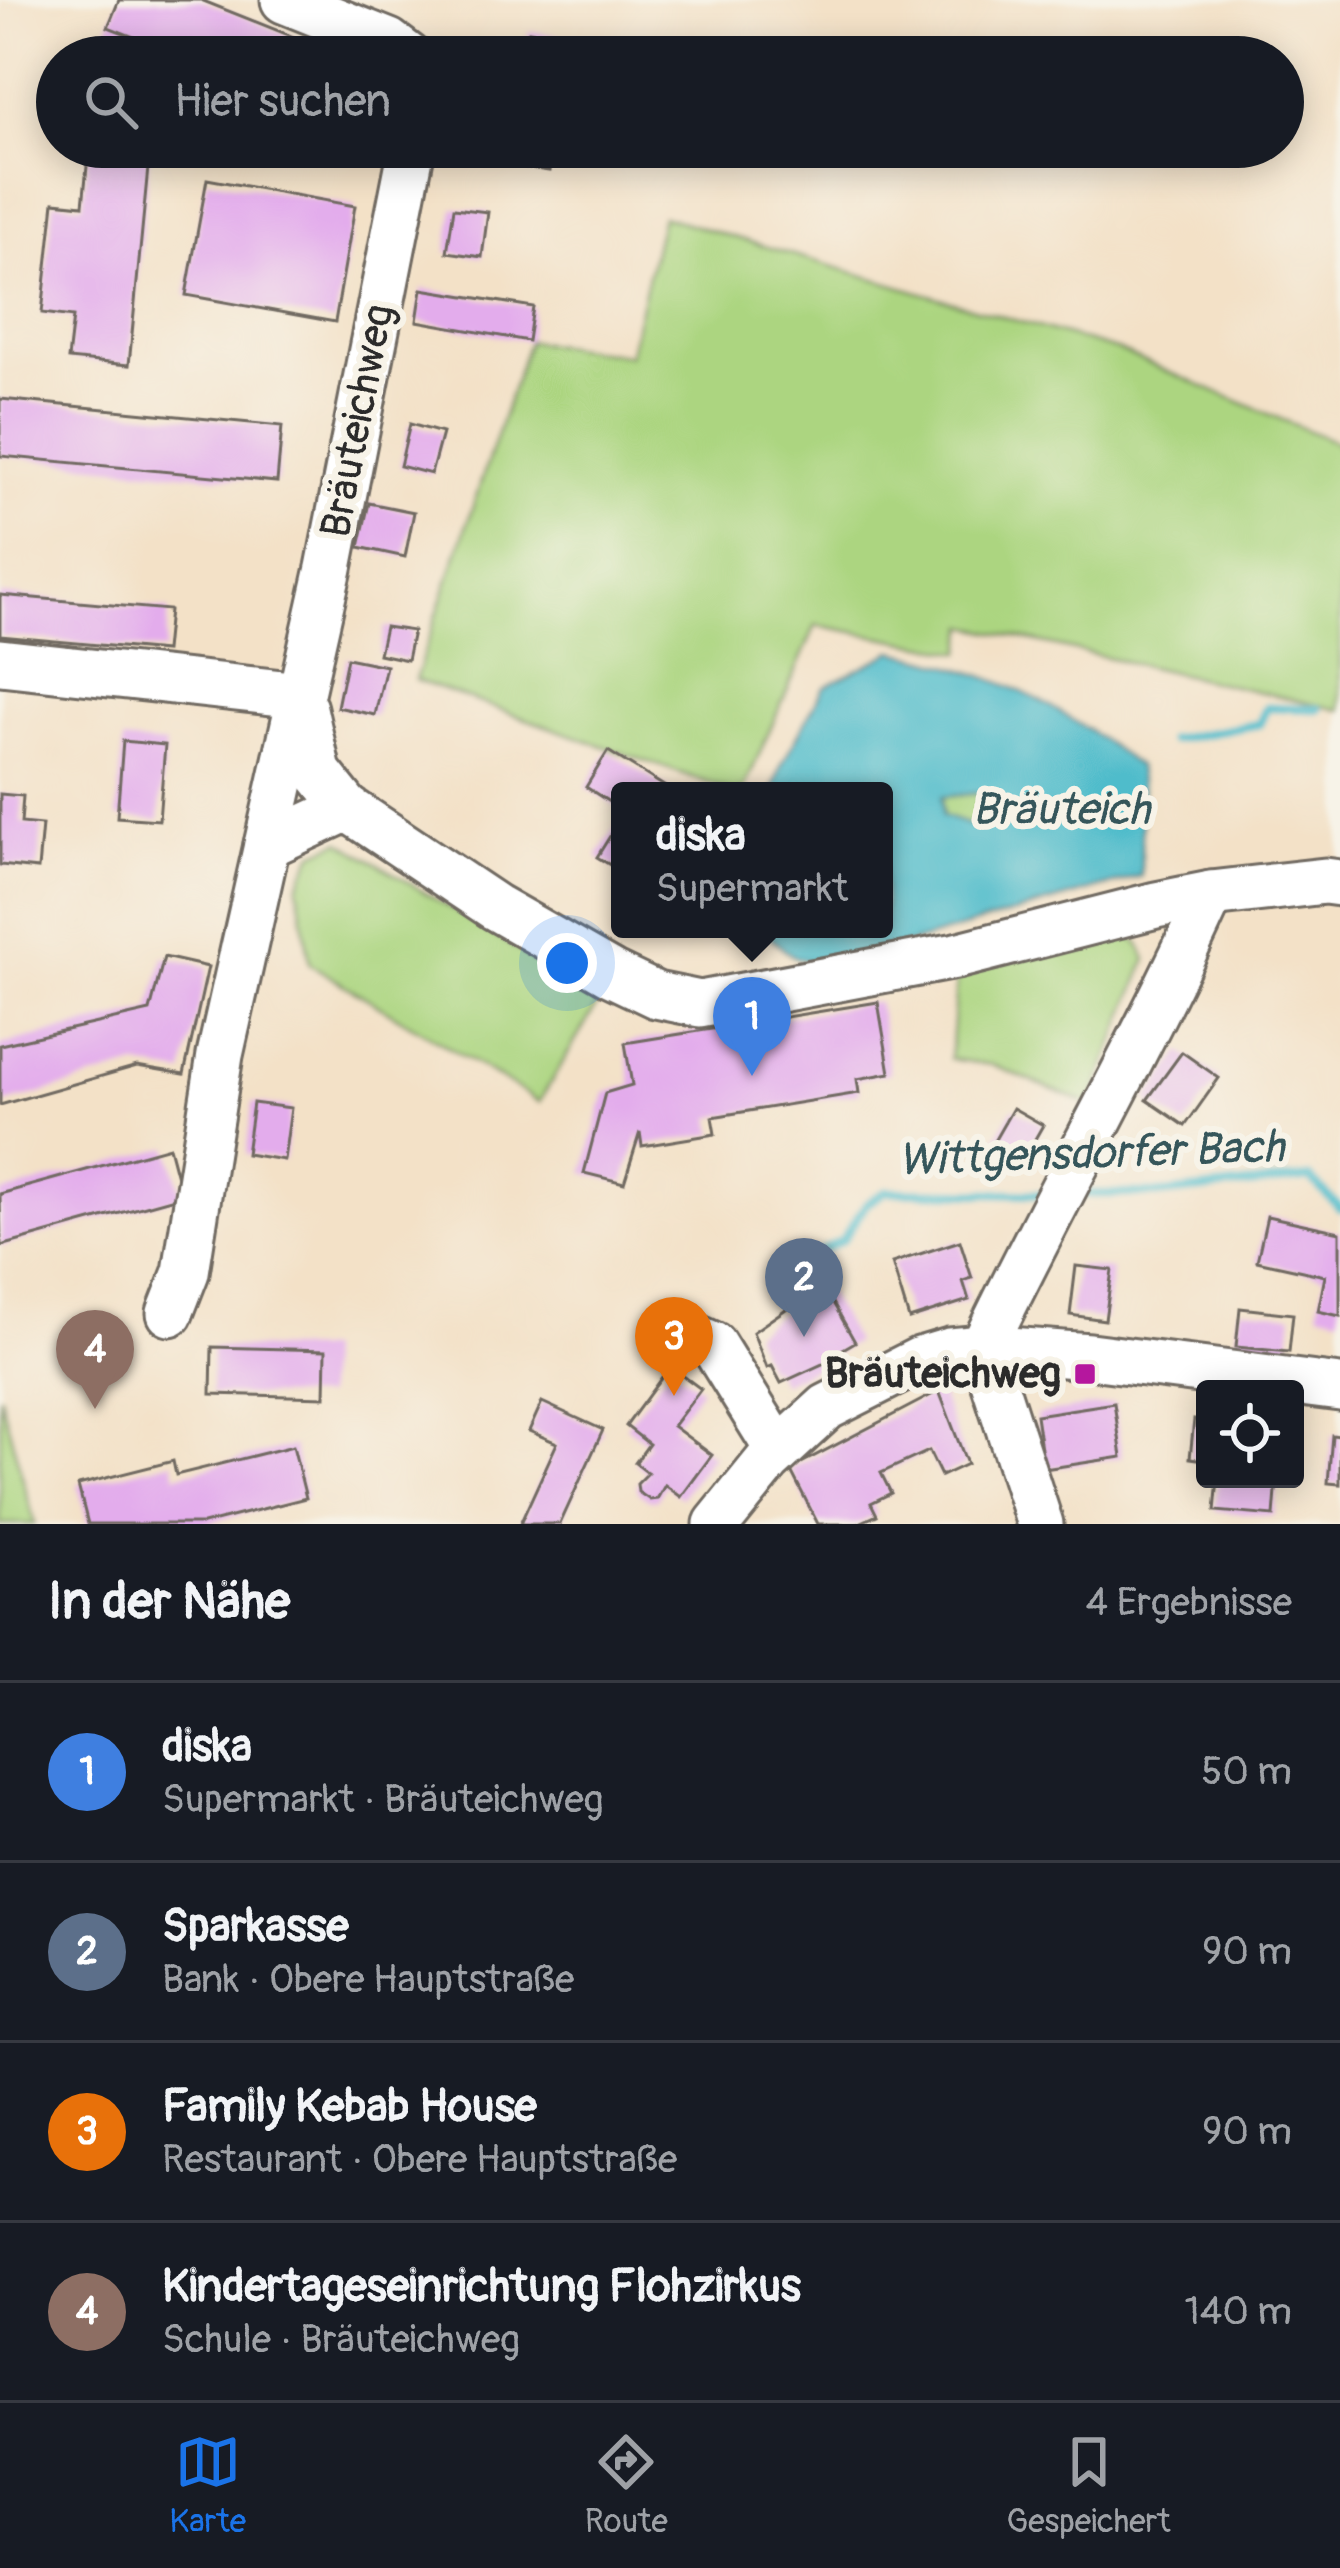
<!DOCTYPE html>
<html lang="de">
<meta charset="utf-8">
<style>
:root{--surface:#171b24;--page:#242831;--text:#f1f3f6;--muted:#9ea1a6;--line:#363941;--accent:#1a73e8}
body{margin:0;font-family:Pangolin,sans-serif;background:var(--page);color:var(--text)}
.controls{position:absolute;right:36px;bottom:36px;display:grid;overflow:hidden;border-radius:12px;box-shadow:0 6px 30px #0003}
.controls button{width:108px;height:108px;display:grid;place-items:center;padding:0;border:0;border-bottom:3px solid var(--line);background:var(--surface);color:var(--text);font:60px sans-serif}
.you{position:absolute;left:567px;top:963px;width:42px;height:42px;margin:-30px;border:9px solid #fff;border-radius:50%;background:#1a73e8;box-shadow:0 0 0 18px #1a73e833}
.badge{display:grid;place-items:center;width:78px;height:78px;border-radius:50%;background:var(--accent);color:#fff;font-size:39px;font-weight:700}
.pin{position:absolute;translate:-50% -99px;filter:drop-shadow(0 3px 6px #0008)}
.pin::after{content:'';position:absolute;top:63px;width:42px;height:36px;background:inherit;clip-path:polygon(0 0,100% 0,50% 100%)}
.popup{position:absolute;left:611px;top:782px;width:282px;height:156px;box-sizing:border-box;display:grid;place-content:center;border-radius:12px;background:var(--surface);filter:drop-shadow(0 3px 9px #0005);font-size:39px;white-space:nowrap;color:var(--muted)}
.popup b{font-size:45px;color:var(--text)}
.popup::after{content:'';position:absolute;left:50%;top:100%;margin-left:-24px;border:24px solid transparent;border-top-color:var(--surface)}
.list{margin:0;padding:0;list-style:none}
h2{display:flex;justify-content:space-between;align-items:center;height:156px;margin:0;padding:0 48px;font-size:51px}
h2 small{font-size:39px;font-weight:400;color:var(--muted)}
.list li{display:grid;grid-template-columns:78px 1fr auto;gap:36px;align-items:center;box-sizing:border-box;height:180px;padding:0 48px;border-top:3px solid var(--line)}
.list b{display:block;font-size:45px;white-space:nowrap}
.list p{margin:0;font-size:39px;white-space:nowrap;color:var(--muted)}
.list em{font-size:39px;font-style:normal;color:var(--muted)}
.icon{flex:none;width:66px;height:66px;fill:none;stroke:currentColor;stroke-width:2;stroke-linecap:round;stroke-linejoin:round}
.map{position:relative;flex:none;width:1340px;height:1524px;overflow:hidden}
.search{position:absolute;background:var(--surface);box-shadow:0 6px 30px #0003;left:36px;right:36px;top:36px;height:132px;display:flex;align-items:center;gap:30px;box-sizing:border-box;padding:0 42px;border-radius:66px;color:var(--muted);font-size:45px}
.sheet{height:876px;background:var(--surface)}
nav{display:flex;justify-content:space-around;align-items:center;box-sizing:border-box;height:168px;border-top:3px solid var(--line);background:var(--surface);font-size:33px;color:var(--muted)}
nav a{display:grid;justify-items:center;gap:6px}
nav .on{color:var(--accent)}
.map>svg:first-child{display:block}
</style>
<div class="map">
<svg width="1340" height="1524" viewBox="0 0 1340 1524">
<rect width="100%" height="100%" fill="#f7f3e8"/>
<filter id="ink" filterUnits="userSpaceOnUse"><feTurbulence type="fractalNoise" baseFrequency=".00833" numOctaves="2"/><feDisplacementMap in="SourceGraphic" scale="24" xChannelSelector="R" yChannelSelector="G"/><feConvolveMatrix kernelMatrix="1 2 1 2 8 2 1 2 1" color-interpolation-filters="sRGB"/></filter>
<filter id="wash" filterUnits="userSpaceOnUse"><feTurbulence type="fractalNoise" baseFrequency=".004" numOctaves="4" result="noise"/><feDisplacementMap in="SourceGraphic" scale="48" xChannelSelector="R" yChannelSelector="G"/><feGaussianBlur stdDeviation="2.7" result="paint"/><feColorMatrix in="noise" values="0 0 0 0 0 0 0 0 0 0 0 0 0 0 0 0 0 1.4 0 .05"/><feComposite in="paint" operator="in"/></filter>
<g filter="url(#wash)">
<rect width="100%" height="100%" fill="#f3e1c7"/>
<g fill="#acd580" stroke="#6c8056" stroke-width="3">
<polygon points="662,216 1119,351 1340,444 1340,710 967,626 962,652 816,625 743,791 731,791 415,680 528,341 629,355"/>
<polygon points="981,793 973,827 942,816 942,797"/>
<polygon points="341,841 600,1000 539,1102 310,964 298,886 314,853"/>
<polygon points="1115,928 1139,943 1147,959 1090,1105 992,1065 950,1059 958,959"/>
<polygon points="0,1395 35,1524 0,1524"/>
</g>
<path fill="#50bccb" stroke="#3e747b" stroke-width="3" fill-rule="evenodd" d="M 893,651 C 1000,675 1052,699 1138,767 L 1142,792 L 1141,876 L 836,965 C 798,961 789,959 764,929 L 884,929 L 884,791 L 773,791 L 781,766 L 824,687 ZM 980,793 L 973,826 L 943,816 L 942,797 Z"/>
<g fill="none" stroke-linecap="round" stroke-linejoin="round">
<g stroke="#50bccb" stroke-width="9">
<polyline points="1170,740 1259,724 1267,707 1319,709"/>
<polyline points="1077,1194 1165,1194 1310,1178 1340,1208"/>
<polyline points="790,1267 842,1240 866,1204 886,1191 1048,1194"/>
</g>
</g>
<g id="blocks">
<g fill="#e3acec">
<polygon points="119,0 201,0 309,43 304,57 185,57 108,27"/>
<polygon points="529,31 570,38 567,57 525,57"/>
<polygon points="89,147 150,147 129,365 68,359 73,317 42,313 54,202 83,205"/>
<polygon points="511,147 552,147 549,171 508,165"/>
<polygon points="207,179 355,206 335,322 186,295"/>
<polygon points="454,208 488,212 482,257 447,252"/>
<polygon points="422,289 533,307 528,341 417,321"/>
<polygon points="0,399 282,426 277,482 0,456"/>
<polygon points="410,424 442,433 431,474 400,466"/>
<polygon points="369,503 414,512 405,557 359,547"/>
<polygon points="0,595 169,610 165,651 0,636"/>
<polygon points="385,627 413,631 407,660 379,654"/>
<polygon points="347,658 386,666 375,715 337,707"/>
<polygon points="123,741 165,745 159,820 117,817"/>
<polygon points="608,751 672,791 620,791 620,809 586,787"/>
<polygon points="0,794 23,796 21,823 42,825 38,869 0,865"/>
<polygon points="620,820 620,871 597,857"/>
<polygon points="164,957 208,967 184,1074 137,1066 0,1105 0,1045 150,1011"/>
<polygon points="878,1002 890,1073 857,1079 859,1093 712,1117 715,1134 642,1146 640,1132 624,1183 584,1173 605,1093 632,1085 625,1043"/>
<polygon points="1182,1052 1219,1078 1185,1126 1147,1100"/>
<polygon points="253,1103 291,1108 284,1160 246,1154"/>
<polygon points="1013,1108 1043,1125 1023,1160 993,1143"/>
<polygon points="169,1147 182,1196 1,1246 0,1194"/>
<polygon points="1267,1216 1340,1232 1340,1316 1318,1311 1325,1276 1257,1261"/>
<polygon points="960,1241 972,1278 963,1281 969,1300 909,1319 892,1263"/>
<polygon points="1076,1266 1112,1270 1105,1320 1070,1315"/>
<polygon points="827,1292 855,1342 831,1356 833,1359 781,1383 772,1366 767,1368 753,1332 799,1300 802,1305"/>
<polygon points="1240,1308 1293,1314 1289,1352 1236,1347"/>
<polygon points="212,1347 326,1350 325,1397 211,1394"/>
<polygon points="670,1366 701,1389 673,1426 712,1455 681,1497 665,1485 657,1499 650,1500 638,1492 637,1484 648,1473 635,1463 649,1444 626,1426"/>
<polygon points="939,1391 967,1464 941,1476 929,1451 881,1473 891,1493 871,1503 877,1515 857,1524 818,1524 790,1469"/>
<polygon points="542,1402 603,1430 560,1524 520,1524 557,1443 529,1431"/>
<polygon points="1114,1403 1122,1457 1044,1469 1036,1415"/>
<polygon points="1194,1420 1205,1421 1205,1460 1190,1458"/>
<polygon points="1332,1435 1340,1436 1340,1484 1328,1483"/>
<polygon points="293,1446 306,1498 203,1524 88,1524 78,1485 173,1461 176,1475"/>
<polygon points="1218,1479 1277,1479 1274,1516 1215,1511"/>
</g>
</g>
</g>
<g filter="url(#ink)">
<use href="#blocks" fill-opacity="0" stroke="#716b62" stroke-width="3"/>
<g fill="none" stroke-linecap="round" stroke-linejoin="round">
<defs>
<g id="minor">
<polyline points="284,0 389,42 409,57"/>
<polyline points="0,662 300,695"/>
<polyline points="304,709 318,772 347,808 495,907 612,974 656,995 700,1004 956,956 1156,905 1211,894 1325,881 1340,883"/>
<polyline points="267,845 347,808"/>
<polyline points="170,1313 186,1272 220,1055 329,568 412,147"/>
<polyline points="673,1327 713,1345 778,1450"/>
<polyline points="717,1524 768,1461 827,1407 920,1360 950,1351 983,1348 1090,1356 1340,1388"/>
<path d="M 1040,1524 L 983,1348 C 1056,1195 1141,1049 1211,894"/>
</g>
</defs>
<use href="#minor" stroke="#716b62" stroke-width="51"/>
<use href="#minor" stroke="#fff" stroke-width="45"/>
</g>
</g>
<rect fill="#b5179e" stroke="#f7f3e8" stroke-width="4.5" x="1073" y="1362" width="24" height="24" rx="6"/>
<g text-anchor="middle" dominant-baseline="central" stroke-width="12" stroke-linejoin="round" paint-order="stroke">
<g font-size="42" fill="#2b2b2b" stroke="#f7f3e8">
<text transform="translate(358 421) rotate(-79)">Bräuteichweg</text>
</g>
<g font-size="42" font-weight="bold" fill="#2b2b2b" stroke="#f7f3e8" text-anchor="end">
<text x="1061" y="1374">Bräuteichweg</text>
</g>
<g font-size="45" font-style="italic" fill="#36565b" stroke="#f7f3e8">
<text x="1061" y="810">Bräuteich</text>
<text transform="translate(1091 1154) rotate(-2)">Wittgensdorfer Bach</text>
</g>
</g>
</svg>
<div class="controls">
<button><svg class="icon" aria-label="locate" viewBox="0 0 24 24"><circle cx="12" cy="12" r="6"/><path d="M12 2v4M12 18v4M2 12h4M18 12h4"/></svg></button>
</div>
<div class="you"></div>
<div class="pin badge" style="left:752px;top:1076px;background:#3f7fe0">1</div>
<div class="popup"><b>diska</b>Supermarkt</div>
<div class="pin badge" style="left:804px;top:1337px;background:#5c6f8a">2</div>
<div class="pin badge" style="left:674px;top:1396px;background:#e8710a">3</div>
<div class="pin badge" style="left:95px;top:1409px;background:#8d6e63">4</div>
<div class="search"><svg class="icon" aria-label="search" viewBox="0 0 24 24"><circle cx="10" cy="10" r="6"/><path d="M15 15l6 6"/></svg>Hier suchen</div>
</div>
<section class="sheet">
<h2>In der Nähe<small>4 Ergebnisse</small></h2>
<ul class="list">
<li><span class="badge" style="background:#3f7fe0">1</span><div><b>diska</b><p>Supermarkt · Bräuteichweg</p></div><em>50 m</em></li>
<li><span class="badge" style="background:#5c6f8a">2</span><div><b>Sparkasse</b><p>Bank · Obere Hauptstraße</p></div><em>90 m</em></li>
<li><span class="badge" style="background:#e8710a">3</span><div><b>Family Kebab House</b><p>Restaurant · Obere Hauptstraße</p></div><em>90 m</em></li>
<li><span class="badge" style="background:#8d6e63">4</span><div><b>Kindertageseinrichtung Flohzirkus</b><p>Schule · Bräuteichweg</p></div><em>140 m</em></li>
</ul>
</section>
<nav>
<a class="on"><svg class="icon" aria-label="map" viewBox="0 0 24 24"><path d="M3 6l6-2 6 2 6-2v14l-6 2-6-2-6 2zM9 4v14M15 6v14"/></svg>Karte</a>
<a><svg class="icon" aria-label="directions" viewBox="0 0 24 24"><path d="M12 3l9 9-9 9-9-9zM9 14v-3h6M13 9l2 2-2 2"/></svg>Route</a>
<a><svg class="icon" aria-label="saved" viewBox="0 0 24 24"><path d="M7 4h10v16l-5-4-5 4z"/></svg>Gespeichert</a>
</nav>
